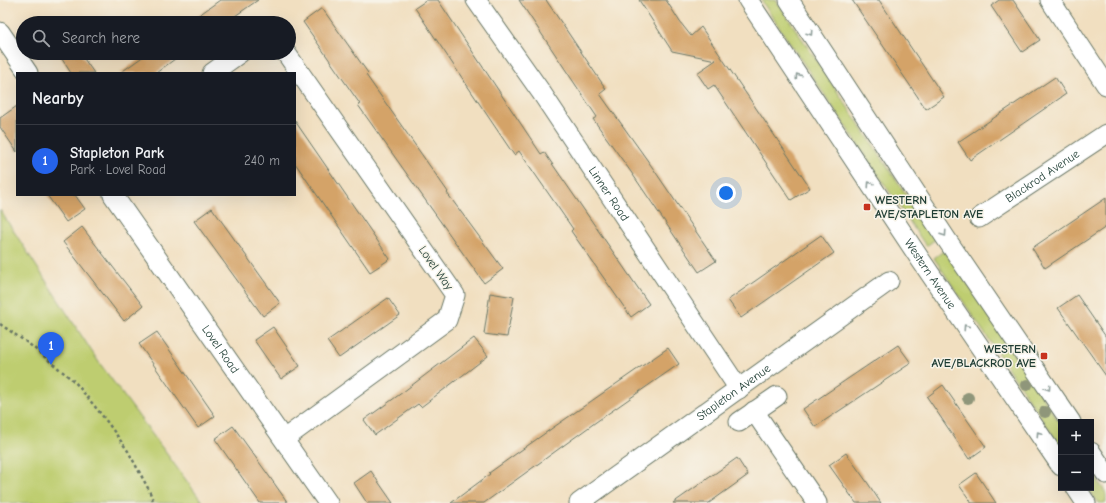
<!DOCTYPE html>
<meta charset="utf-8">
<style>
:root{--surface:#171b24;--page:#20242c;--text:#f1f3f6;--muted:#9ea1a6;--line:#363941;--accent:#2563eb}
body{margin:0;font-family:"Comic Neue",sans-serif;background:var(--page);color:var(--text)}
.controls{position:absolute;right:12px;bottom:12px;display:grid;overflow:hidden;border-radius:0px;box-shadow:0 4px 16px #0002}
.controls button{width:36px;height:36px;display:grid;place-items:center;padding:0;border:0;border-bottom:1px solid var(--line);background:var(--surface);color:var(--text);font:20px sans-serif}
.you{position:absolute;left:726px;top:193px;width:14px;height:14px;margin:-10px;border:3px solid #fff;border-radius:50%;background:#1a73e8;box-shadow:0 0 0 6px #1a73e833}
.badge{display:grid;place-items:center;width:26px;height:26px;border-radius:50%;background:var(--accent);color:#fff;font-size:13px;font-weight:700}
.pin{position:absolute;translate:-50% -33px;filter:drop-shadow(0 1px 2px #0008)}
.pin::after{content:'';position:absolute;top:21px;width:14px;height:12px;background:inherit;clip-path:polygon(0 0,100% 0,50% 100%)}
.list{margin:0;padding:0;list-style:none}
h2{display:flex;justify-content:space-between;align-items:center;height:52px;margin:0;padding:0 16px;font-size:17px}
h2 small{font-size:13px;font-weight:400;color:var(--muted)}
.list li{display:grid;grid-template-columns:26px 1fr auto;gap:12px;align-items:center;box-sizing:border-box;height:72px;padding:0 16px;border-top:1px solid var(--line)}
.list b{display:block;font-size:15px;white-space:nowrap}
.list p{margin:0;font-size:13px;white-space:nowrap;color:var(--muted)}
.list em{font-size:13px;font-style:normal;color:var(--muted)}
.icon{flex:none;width:22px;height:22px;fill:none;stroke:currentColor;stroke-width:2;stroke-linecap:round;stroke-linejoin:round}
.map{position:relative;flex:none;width:1106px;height:503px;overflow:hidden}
.search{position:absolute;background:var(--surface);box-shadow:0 4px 16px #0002;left:16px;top:16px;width:280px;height:44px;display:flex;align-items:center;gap:10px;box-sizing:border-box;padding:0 14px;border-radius:22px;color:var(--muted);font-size:15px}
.panel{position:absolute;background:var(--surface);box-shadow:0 4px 16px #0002;left:16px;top:72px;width:280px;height:124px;border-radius:0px}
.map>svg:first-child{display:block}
</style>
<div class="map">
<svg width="1106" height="503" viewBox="0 0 1106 503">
<rect width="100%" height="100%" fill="#f7f3e8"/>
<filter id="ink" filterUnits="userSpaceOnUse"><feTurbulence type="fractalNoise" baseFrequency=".025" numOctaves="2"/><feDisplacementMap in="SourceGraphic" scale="8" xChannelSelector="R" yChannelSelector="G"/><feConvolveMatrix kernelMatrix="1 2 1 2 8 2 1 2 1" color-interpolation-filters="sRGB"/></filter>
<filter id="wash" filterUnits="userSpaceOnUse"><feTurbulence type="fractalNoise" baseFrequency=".012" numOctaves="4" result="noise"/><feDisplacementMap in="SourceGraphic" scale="16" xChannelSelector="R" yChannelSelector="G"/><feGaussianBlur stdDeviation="0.9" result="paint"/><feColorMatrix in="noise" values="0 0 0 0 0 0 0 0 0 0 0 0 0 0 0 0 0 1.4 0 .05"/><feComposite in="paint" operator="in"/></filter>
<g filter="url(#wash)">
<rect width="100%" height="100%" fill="#f1dfc0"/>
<g fill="#becd70" stroke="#6e8552">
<polygon points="761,0 776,0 936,239 926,246"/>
<polygon points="0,210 98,361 203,503 0,503"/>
<polygon points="945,250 1061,425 1061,447 934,258"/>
<polygon points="1091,471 1106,493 1106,503 1098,503 1088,488 1091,488"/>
</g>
<g id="blocks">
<g fill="#d4a368">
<polygon points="220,0 258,0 225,23 188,23"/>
<polygon points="427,0 438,0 541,154 544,152 649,304 631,317 571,231 573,229 519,151 514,155 415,8"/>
<polygon points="519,0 546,0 606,89 600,94 650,164 716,261 699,272 631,172 593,119 597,117"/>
<polygon points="639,0 666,0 680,22 691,36 701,27 810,188 791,200 714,85 708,89 697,73 716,60 672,51"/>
<polygon points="852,0 879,0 944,97 926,109"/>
<polygon points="999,0 1013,0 1040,40 1022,52 991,6"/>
<polygon points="322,8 368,73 366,75 448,192 447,193 503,269 484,283 358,105 360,104 303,22"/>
<polygon points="58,53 80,53 94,73 71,73"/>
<polygon points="148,53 183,53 156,73 120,73"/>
<polygon points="1055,77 1066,94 970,160 958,142"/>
<polygon points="17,106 17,152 0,127 0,118"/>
<polygon points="295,121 390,259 370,272 295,163"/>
<polygon points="47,195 75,195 85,209 66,222"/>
<polygon points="1106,198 1106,227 1045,268 1032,248"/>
<polygon points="212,208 280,303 263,316 194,221"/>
<polygon points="82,227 143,306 124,321 63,242"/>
<polygon points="821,235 834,253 741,318 728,300"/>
<polygon points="490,293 514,297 507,337 484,334"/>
<polygon points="1077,295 1106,337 1106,376 1058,308"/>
<polygon points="388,298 400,315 339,358 327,341"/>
<polygon points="273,327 300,366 281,379 254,340"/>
<polygon points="157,332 215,416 198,428 139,344"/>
<polygon points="474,338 488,356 421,407 418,404 375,435 364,420 403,392"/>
<polygon points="898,345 911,363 815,427 803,409"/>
<polygon points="668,348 679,364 596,422 484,503 451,503 490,474 489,473 551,429"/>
<polygon points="943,385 986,447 969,459 927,397"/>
<polygon points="233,426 269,476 288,503 260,503 227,456 215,439"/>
<polygon points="846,453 867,482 881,503 856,503 829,465"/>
<polygon points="737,458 748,475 709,503 673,503"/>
<polygon points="371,471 377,480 393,503 367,503 354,483"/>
<polygon points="976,473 996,503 972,503 959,485"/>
</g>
</g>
</g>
<g filter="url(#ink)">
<use href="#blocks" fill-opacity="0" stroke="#687665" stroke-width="1"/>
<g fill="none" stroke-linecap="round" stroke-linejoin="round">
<defs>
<g id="minor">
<path id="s1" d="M 476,0 L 541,92 L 739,389"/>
<path id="s2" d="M 748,0 L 920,259 L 1061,466"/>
<polyline points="789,0 947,240 1071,422"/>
<polyline points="1050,0 1106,85"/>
<polyline points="0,32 28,73"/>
<polyline points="212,73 240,53"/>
<path id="s3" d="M 113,195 L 328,503"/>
<path id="s4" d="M 979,218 L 1106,134"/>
<polyline points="754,411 817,503"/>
<polyline points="739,422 777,396"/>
<polyline points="284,439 447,320 455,295 286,53"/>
<polyline points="1091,452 1106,474"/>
<polyline points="1076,488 1086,503"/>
<path id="s5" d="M 579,503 L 889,281"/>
</g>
</defs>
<use href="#minor" stroke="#687665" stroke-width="21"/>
<polyline stroke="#687665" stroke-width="2.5" stroke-dasharray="3 3" stroke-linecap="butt" points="0,324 29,344 75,382 105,419 128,451 149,490 154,503"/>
<use href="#minor" stroke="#fff" stroke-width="19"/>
</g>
<g fill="#8f967a">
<circle cx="1027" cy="385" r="6"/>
<circle cx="968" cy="398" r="6"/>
<circle cx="1045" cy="412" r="6"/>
</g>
<defs><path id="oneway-chevron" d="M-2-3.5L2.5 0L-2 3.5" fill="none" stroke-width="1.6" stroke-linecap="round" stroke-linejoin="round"/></defs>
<g stroke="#8f9e9a">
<use href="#oneway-chevron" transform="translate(810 33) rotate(56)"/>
<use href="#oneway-chevron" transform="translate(798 76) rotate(-124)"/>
<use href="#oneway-chevron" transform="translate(870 184) rotate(-124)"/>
<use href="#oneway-chevron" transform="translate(944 234) rotate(56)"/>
<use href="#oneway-chevron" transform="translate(966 327) rotate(-124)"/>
<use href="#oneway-chevron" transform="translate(1048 388) rotate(56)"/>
<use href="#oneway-chevron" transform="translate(1039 434) rotate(-124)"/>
</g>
</g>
<g fill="#c8321e" stroke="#f7f3e8" stroke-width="1.5">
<rect x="863" y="203" width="8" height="8" rx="2"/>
<rect x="1040" y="352" width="8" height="8" rx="2"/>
</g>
<g text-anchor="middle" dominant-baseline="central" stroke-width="3" stroke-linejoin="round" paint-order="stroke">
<g font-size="12" fill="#1f3d34" stroke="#f7f3e8">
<text stroke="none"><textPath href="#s4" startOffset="76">Blackrod Avenue</textPath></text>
<text stroke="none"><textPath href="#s1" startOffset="235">Linner Road</textPath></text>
<text transform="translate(436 268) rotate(55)">Lovel Way</text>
<text stroke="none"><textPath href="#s2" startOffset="329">Western Avenue</textPath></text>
<text stroke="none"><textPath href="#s3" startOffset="188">Lovel Road</textPath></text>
<text stroke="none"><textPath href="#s5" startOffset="190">Stapleton Avenue</textPath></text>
</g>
<g font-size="12" font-weight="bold" fill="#1f3d34" stroke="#f7f3e8" text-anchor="start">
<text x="875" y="200">WESTERN<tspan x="875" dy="14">AVE/STAPLETON AVE</tspan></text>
<text x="1036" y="349" text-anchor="end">WESTERN<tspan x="1036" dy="14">AVE/BLACKROD AVE</tspan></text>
</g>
</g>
</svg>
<div class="controls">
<button>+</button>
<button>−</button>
</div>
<div class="you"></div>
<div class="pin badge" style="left:51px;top:365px">1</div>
<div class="search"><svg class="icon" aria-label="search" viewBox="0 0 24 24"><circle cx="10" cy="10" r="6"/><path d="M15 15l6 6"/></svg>Search here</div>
<section class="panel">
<h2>Nearby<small></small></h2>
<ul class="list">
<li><span class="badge">1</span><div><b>Stapleton Park</b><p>Park · Lovel Road</p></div><em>240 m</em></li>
</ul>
</section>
</div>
